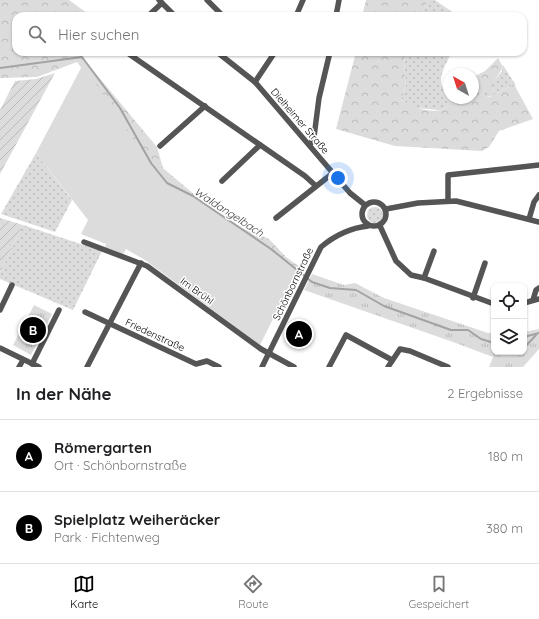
<!DOCTYPE html>
<html lang="de">
<meta charset="utf-8">
<style>
:root{--surface:#fff;--page:#f2f2f2;--text:#202124;--muted:#757577;--line:#e0e0e0;--accent:#000}
body{margin:0;font-family:Quicksand,sans-serif;background:var(--page);color:var(--text)}
.controls{position:absolute;right:12px;bottom:12px;display:grid;overflow:hidden;border-radius:8px;box-shadow:0 1px 3px #0004}
.controls button{width:36px;height:36px;display:grid;place-items:center;padding:0;border:0;border-bottom:1px solid var(--line);background:var(--surface);color:var(--text);font:20px sans-serif}
.compass{position:absolute;left:443px;top:68px;width:36px;height:36px;border-radius:50%;background:var(--surface);box-shadow:0 1px 3px #0004;rotate:321deg}
.you{position:absolute;left:338px;top:178px;width:14px;height:14px;margin:-10px;border:3px solid #fff;border-radius:50%;background:#1a73e8;box-shadow:0 0 0 6px #1a73e833}
.badge{display:grid;place-items:center;width:26px;height:26px;border-radius:50%;background:var(--accent);color:#fff;font-size:13px;font-weight:700}
.pin{position:absolute;translate:-50% -50%;border:2px solid #fff;box-shadow:0 1px 4px #0006}
.list{margin:0;padding:0;list-style:none}
h2{display:flex;justify-content:space-between;align-items:center;height:52px;margin:0;padding:0 16px;font-size:17px}
h2 small{font-size:13px;font-weight:400;color:var(--muted)}
.list li{display:grid;grid-template-columns:26px 1fr auto;gap:12px;align-items:center;box-sizing:border-box;height:72px;padding:0 16px;border-top:1px solid var(--line)}
.list b{display:block;font-size:15px;white-space:nowrap}
.list p{margin:0;font-size:13px;white-space:nowrap;color:var(--muted)}
.list em{font-size:13px;font-style:normal;color:var(--muted)}
.icon{flex:none;width:22px;height:22px;fill:none;stroke:currentColor;stroke-width:2;stroke-linecap:round;stroke-linejoin:round}
.map{position:relative;flex:none;width:539px;height:367px;overflow:hidden}
.search{position:absolute;background:var(--surface);box-shadow:0 1px 3px #0004;left:12px;right:12px;top:12px;height:44px;display:flex;align-items:center;gap:10px;box-sizing:border-box;padding:0 14px;border-radius:12px;color:var(--muted);font-size:15px}
.sheet{height:196px;background:var(--surface)}
nav{display:flex;justify-content:space-around;align-items:center;box-sizing:border-box;height:56px;border-top:1px solid var(--line);background:var(--surface);font-size:11px;color:var(--muted)}
nav a{display:grid;justify-items:center;gap:2px}
nav .on{color:var(--accent)}
.map>svg:first-child{display:block}
</style>
<div class="map">
<svg width="539" height="367" viewBox="0 0 539 367">
<defs>
<pattern id="grass-dots" width="8" height="8" patternUnits="userSpaceOnUse"><rect width="8" height="8" fill="#dcdcdc"/><path d="M2 2h.1M6 6h.1" fill="none" stroke="#bbb" stroke-width="1.8" stroke-linecap="round"/></pattern>
<pattern id="forest-crowns" width="20" height="18" patternUnits="userSpaceOnUse"><rect width="20" height="18" fill="#dcdcdc"/><path d="M2 6a3 3 0 1 1 6 0M12 15a3 3 0 1 1 6 0" fill="none" stroke="#bbb"/></pattern>
<pattern id="park-tufts" width="24" height="20" patternUnits="userSpaceOnUse"><rect width="24" height="20" fill="#dcdcdc"/><path d="M3 7l-1-3M5 7V3M7 7l1-3M15 17l-1-3M17 17v-4M19 17l1-3" fill="none" stroke="#bbb"/></pattern>
<pattern id="garden-furrows" width="10" height="10" patternUnits="userSpaceOnUse"><rect width="10" height="10" fill="#dcdcdc"/><path d="M-1 1l2-2M0 10L10 0M9 11l2-2" fill="none" stroke="#bbb"/></pattern>
</defs>
<rect width="100%" height="100%" fill="#fff"/>
<g fill="url(#grass-dots)">
<polygon points="428,0 435,0 458,16 421,16"/>
<path d="M 406,52 L 452,52 C 447,62 434,82 446,91 L 449,89 L 449,98 L 473,98 L 473,87 L 493,95 L 495,80 L 502,71 L 503,65 L 515,84 L 493,95 L 484,98 L 458,101 L 442,110 L 414,108 L 401,100 L 406,85 L 404,64 Z"/>
<polygon points="36,153 72,200 55,232 1,214"/>
<circle cx="375" cy="215" r="8"/>
<polygon points="23,225 102,251 73,310 0,279 0,273"/>
</g>
<g fill="url(#forest-crowns)">
<polygon points="0,0 69,0 91,16 16,16 16,52 84,52 82,57 157,147 163,168 202,201 237,226 269,239 286,257 304,270 300,277 244,236 152,185 108,104 77,62 37,77 0,78"/>
<polygon points="366,0 428,0 421,16 362,16"/>
<path d="M 356,52 L 406,52 L 404,64 L 406,85 L 401,100 C 412,107 428,113 442,110 C 448,108 452,103 458,101 C 468,97 481,99 492,96 L 473,87 L 473,77 L 485,71 L 498,58 L 503,67 L 495,80 L 493,95 L 515,84 L 516,88 L 533,119 L 499,131 L 489,147 L 482,151 L 395,146 L 336,129 Z"/>
</g>
<g fill="url(#park-tufts)">
<polygon points="312,274 344,285 355,283 384,298 488,333 494,333 494,352 524,352 524,332 539,329 539,349 523,367 489,367 493,357 453,342 304,290"/>
<polygon points="34,305 52,314 31,355 13,345"/>
</g>
<g fill="url(#garden-furrows)">
<polygon points="55,73 0,174 0,110 15,81 36,79"/>
<polygon points="0,218 23,225 0,273"/>
</g>
<polygon fill="#dcdcdc" points="84,66 150,164 166,183 192,197 236,227 270,251 299,275 287,291 260,345 145,260 126,249 123,254 105,247 106,244 81,234 88,220 36,153 81,68"/>
<g fill="none" stroke-linecap="round" stroke-linejoin="round">
<g stroke="#a3a3a3" stroke-width="2">
<polyline points="0,68 82,57 120,108 151,163 167,183 193,196 271,249 312,282 330,288 356,290 384,306 451,330 468,330 481,339 494,343"/>
<polyline points="524,337 539,333"/>
<polyline points="524,348 536,335"/>
</g>
<g stroke="#555" stroke-width="5.5">
<polyline points="159,0 175,16"/>
<polyline points="207,0 223,16"/>
<polyline points="148,16 162,3"/>
<polyline points="296,16 303,0"/>
<polyline points="336,16 339,0"/>
<polyline points="217,52 255,82 350,193 365,205"/>
<polyline points="129,54 305,176 316,186"/>
<polyline points="255,82 275,52"/>
<polyline points="310,145 314,137 319,98 330,52"/>
<polyline points="160,146 205,106"/>
<polyline points="222,181 260,145"/>
<polyline points="448,200 448,175 539,165"/>
<circle cx="374" cy="214" r="12"/>
<polyline points="386,209 418,203 456,201 539,222"/>
<polyline points="276,218 333,173"/>
<polyline points="529,219 534,202 539,195"/>
<polyline points="380,226 396,261 411,275 424,278 494,304"/>
<polyline points="84,242 147,266 261,349 294,367"/>
<polyline points="424,278 434,251"/>
<polyline points="473,298 485,263"/>
<polyline points="533,300 536,290 539,288"/>
<polyline points="524,303 539,299"/>
<polyline points="0,310 12,285"/>
<polyline points="85,312 196,364 207,361 219,367"/>
<polyline points="0,348 39,367"/>
<polyline points="32,364 59,310"/>
<polyline points="19,367 23,360"/>
<polyline points="87,367 141,263"/>
<path d="M 262,367 L 321,247 C 334,236 351,228 368,226"/>
<polyline points="329,367 346,335 392,360"/>
<polyline points="388,367 400,349 410,351 448,367"/>
</g>
</g>
<g text-anchor="middle" dominant-baseline="central" stroke-width="3" stroke-linejoin="round" paint-order="stroke">
<g font-size="10" fill="#000" stroke="#fff">
<text transform="translate(300 121) rotate(49)">Dielheimer Straße</text>
<text transform="translate(293 284) rotate(-64)">Schönbornstraße</text>
<text transform="translate(197 291) rotate(36)">Im Brühl</text>
<text transform="translate(155 335) rotate(25)">Friedenstraße</text>
</g>
<g font-size="11" font-style="italic" fill="#444" stroke="#fff">
<text transform="translate(229 212) rotate(33)">Waldangelbach</text>
</g>
</g>
</svg>
<div class="controls">
<button><svg class="icon" aria-label="locate" viewBox="0 0 24 24"><circle cx="12" cy="12" r="6"/><path d="M12 2v4M12 18v4M2 12h4M18 12h4"/></svg></button>
<button><svg class="icon" aria-label="layers" viewBox="0 0 24 24"><path d="M12 4l9 5-9 5-9-5zM3 14l9 5 9-5"/></svg></button>
</div>
<svg class="compass" viewBox="-18 -18 36 36"><path d="M0-13l5 13h-10z" fill="#e53935"/><path d="M0 13l5-13h-10z" fill="#757577"/></svg>
<div class="you"></div>
<div class="pin badge" style="left:299px;top:334px">A</div>
<div class="pin badge" style="left:33px;top:330px">B</div>
<div class="search"><svg class="icon" aria-label="search" viewBox="0 0 24 24"><circle cx="10" cy="10" r="6"/><path d="M15 15l6 6"/></svg>Hier suchen</div>
</div>
<section class="sheet">
<h2>In der Nähe<small>2 Ergebnisse</small></h2>
<ul class="list">
<li><span class="badge">A</span><div><b>Römergarten</b><p>Ort · Schönbornstraße</p></div><em>180 m</em></li>
<li><span class="badge">B</span><div><b>Spielplatz Weiheräcker</b><p>Park · Fichtenweg</p></div><em>380 m</em></li>
</ul>
</section>
<nav>
<a class="on"><svg class="icon" aria-label="map" viewBox="0 0 24 24"><path d="M3 6l6-2 6 2 6-2v14l-6 2-6-2-6 2zM9 4v14M15 6v14"/></svg>Karte</a>
<a><svg class="icon" aria-label="directions" viewBox="0 0 24 24"><path d="M12 3l9 9-9 9-9-9zM9 14v-3h6M13 9l2 2-2 2"/></svg>Route</a>
<a><svg class="icon" aria-label="saved" viewBox="0 0 24 24"><path d="M7 4h10v16l-5-4-5 4z"/></svg>Gespeichert</a>
</nav>
